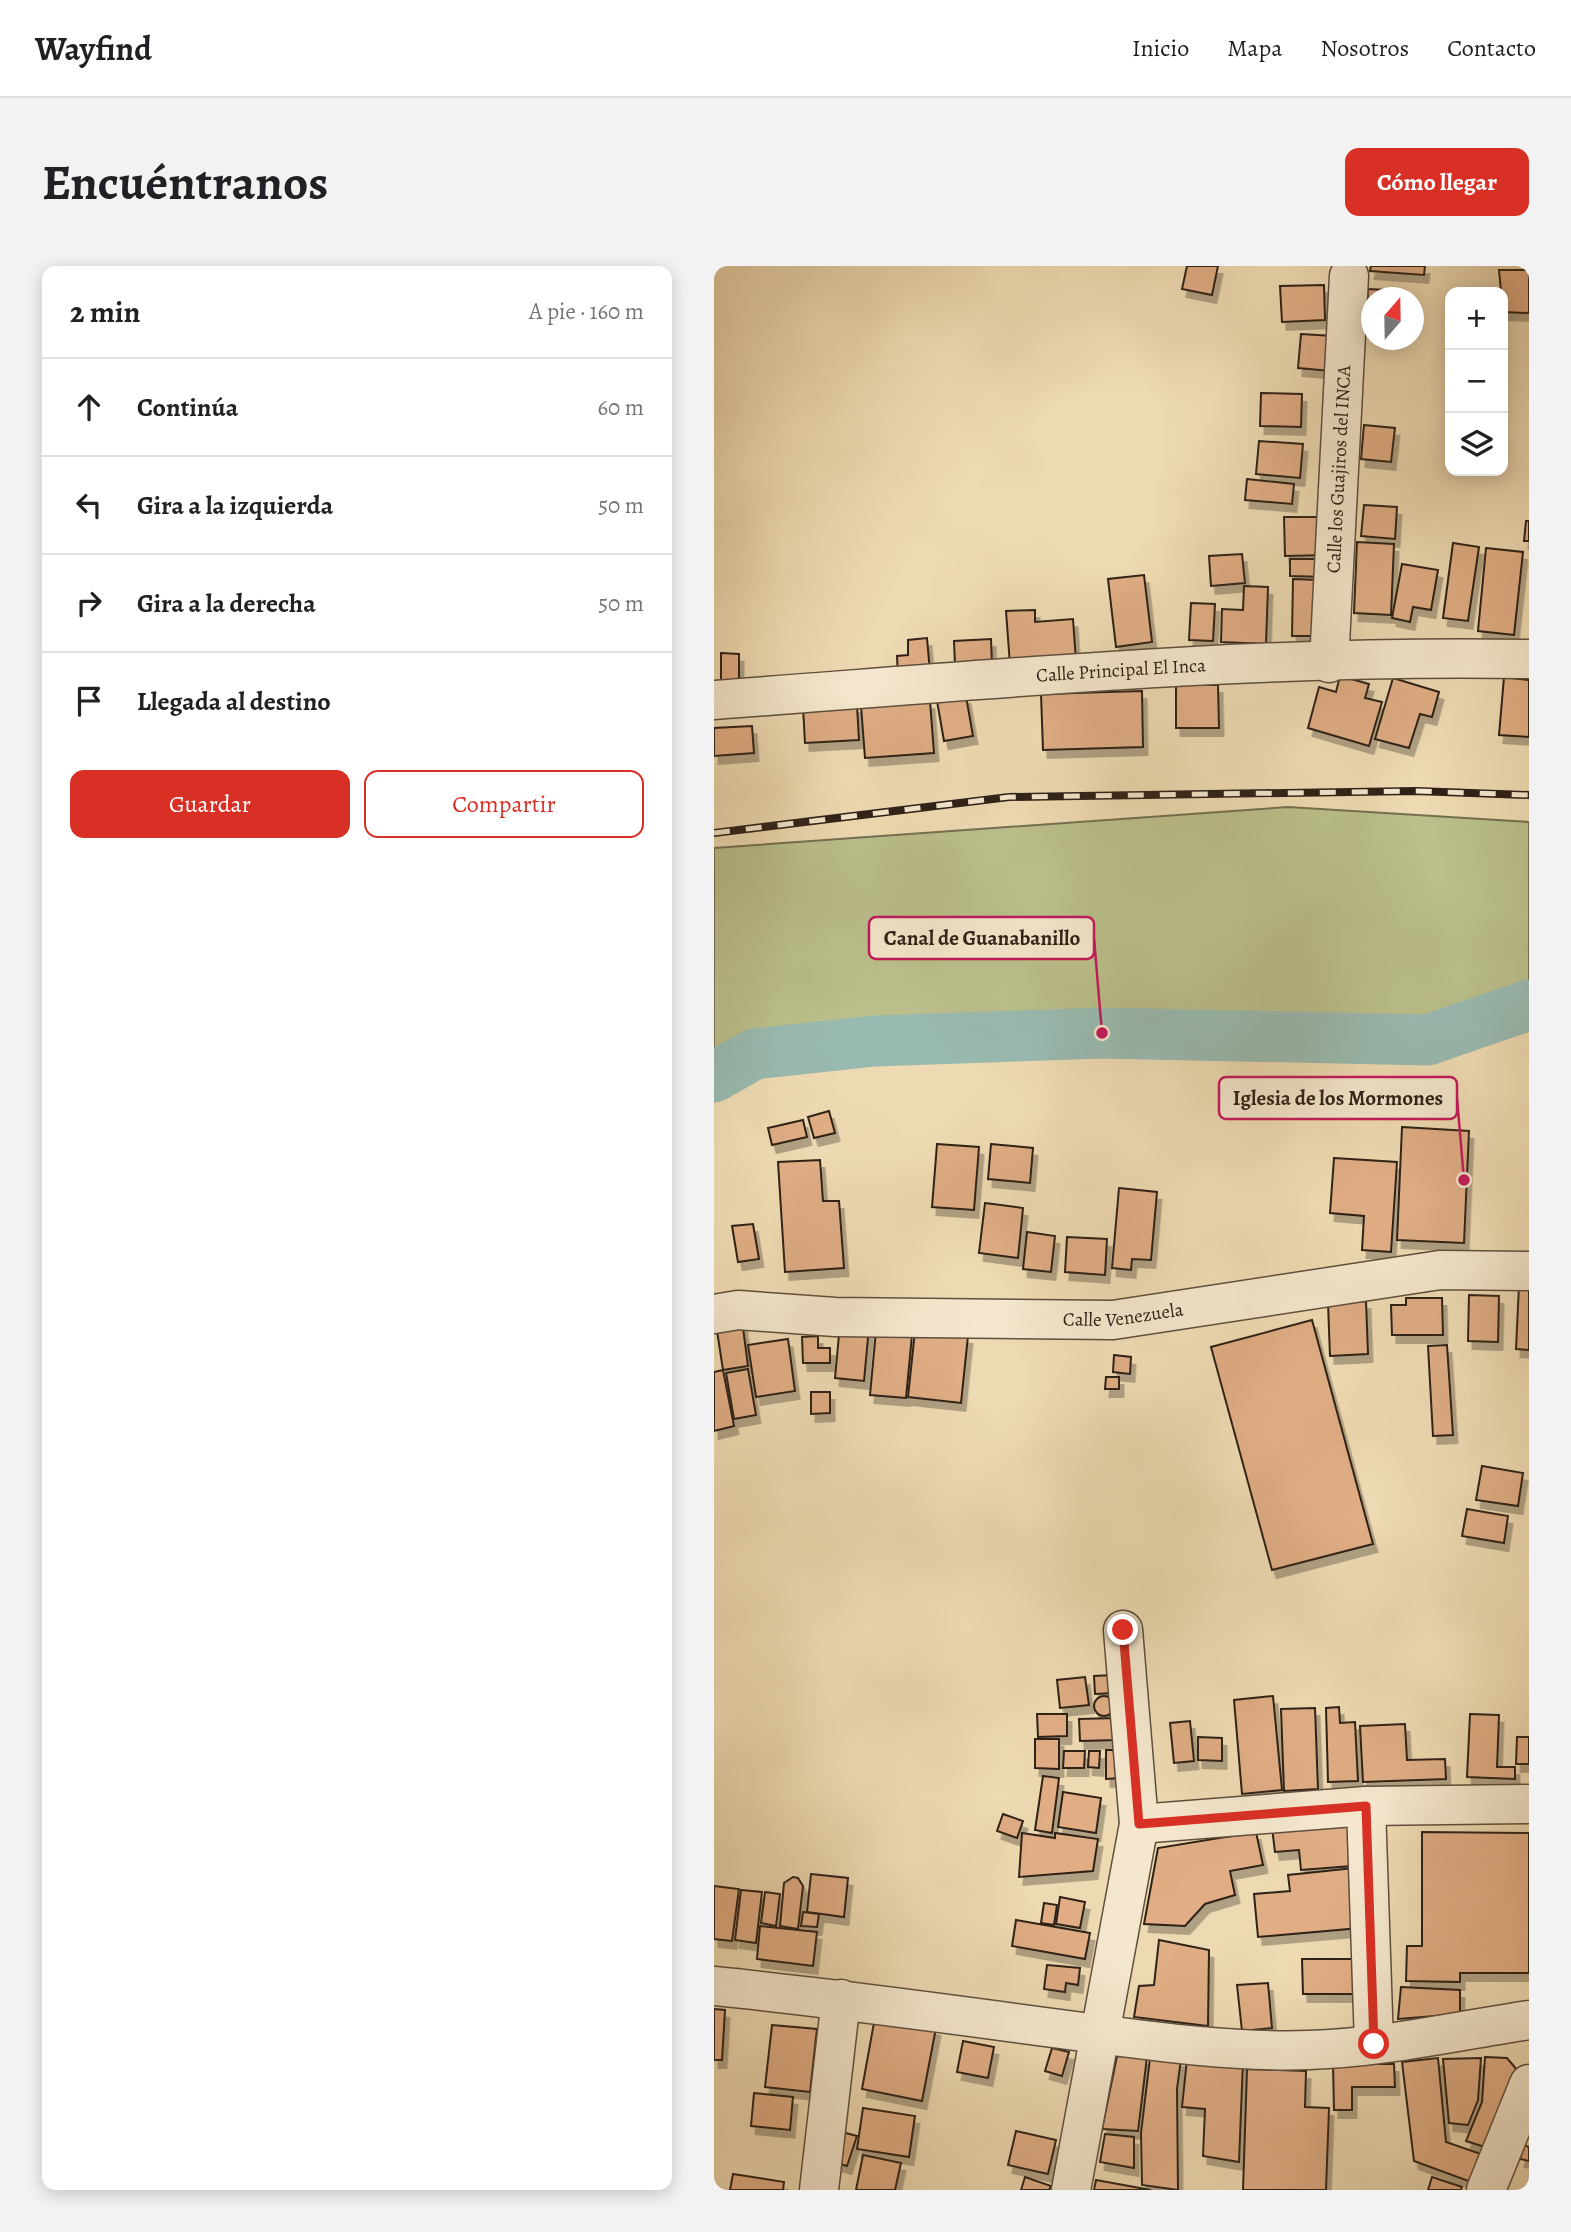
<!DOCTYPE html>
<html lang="es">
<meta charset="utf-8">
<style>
:root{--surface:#fff;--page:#f2f2f2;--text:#202124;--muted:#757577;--line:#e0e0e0;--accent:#d93025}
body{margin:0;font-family:Alegreya,serif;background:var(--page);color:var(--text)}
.controls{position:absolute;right:21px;top:21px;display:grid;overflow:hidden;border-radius:14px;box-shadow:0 4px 18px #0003}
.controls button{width:63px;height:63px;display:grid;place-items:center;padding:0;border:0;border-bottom:2px solid var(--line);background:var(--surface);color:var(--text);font:35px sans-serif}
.compass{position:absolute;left:647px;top:21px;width:63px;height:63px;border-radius:50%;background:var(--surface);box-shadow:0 4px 18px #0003;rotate:20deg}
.stop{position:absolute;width:21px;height:21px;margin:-16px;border:5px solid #d93025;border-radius:50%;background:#fff}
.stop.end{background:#d93025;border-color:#fff;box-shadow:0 2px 7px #0008}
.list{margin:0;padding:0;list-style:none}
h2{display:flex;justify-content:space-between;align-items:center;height:91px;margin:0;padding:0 28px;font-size:30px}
h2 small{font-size:23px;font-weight:400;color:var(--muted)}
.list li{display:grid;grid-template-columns:46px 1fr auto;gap:21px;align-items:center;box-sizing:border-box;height:98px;padding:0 28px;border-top:2px solid var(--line)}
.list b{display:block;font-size:26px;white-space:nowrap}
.list em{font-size:23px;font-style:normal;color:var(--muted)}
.actions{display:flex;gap:14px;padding:21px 28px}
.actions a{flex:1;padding:16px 0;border:2px solid var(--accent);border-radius:14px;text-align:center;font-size:24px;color:var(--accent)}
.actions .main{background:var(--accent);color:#fff}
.icon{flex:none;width:38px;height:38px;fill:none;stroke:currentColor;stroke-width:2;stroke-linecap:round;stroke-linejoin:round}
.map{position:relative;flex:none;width:815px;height:1924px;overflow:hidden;border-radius:14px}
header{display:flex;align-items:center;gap:42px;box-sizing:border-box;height:98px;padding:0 35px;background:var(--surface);border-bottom:2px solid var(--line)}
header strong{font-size:33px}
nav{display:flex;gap:38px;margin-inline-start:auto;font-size:24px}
.intro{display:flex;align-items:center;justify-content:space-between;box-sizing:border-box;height:168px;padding:0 42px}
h1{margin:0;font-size:49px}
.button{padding:18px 32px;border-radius:14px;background:var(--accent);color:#fff;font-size:24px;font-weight:700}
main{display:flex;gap:42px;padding:0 42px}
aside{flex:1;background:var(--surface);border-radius:14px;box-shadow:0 4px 18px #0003}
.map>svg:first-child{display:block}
</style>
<header>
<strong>Wayfind</strong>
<nav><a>Inicio</a><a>Mapa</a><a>Nosotros</a><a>Contacto</a></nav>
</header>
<div class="intro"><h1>Encuéntranos</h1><a class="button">Cómo llegar</a></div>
<main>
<aside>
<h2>2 min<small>A pie · 160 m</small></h2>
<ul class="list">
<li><svg class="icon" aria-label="ahead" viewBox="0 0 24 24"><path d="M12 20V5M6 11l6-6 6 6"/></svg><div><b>Continúa</b></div><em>60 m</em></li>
<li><svg class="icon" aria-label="left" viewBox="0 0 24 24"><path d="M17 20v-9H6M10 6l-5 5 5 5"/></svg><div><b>Gira a la izquierda</b></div><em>50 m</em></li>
<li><svg class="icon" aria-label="right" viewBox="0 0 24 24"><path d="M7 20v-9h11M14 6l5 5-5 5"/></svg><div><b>Gira a la derecha</b></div><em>50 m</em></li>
<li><svg class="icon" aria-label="arrive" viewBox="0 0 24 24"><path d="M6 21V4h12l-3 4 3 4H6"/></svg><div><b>Llegada al destino</b></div></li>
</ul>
<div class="actions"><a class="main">Guardar</a><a>Compartir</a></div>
</aside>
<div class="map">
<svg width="815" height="1924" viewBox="0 0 815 1924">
<defs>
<filter id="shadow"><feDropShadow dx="4.5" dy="8" stdDeviation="0" flood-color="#0004"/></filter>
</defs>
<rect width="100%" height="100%" fill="#eedab2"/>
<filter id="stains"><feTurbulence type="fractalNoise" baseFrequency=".00286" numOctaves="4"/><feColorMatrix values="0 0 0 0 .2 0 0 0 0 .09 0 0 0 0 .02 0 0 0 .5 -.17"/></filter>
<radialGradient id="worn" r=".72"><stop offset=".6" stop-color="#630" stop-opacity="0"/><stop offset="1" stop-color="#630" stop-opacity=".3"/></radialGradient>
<polygon fill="#babf8b" stroke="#747052" stroke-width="2" points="574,541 815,556 815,744 714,774 388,767 40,788 0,811 0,582"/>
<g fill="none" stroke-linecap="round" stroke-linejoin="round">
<polyline stroke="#99bab0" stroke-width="51" points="0,811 40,788 161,775 388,767 714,774 815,739"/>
</g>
<g fill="#e0ad84" stroke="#2e2118" stroke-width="2" filter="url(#shadow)">
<polygon points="473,0 504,0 498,29 468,23"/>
<polygon points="657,0 711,0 710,9 656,5"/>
<polygon points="785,4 815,4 815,47 789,46"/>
<polygon points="610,19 611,54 568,56 566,20"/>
<polygon points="654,23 691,25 691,32 657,32 657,44 653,44"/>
<polygon points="587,68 619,70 617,105 584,102"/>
<polygon points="547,127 588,128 587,161 546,160"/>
<polygon points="650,159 681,162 677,196 647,193"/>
<polygon points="545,175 589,178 586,212 542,208"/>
<polygon points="533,213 580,218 578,238 531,234"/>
<polygon points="650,239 683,241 681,273 647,270"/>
<polygon points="570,251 614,251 614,289 571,290"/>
<polygon points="812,255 815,255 815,275 810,275"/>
<polygon points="643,276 680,278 677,349 640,347"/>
<polygon points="739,277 765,281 754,355 729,352"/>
<polygon points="772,282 809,286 800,369 764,365"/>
<polygon points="528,288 531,317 497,320 495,290"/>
<polygon points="576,293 614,293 614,311 576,310"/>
<polygon points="688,298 724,304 717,344 699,341 696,356 678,352"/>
<polygon points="430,309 438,376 402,381 394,313"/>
<polygon points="579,313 603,314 602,370 578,370"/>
<polygon points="530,320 554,321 552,378 507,376 508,343 529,344"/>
<polygon points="477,337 501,338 499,375 475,374"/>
<polygon points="321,344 321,356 359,353 362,395 296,399 292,345"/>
<polygon points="213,372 216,406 184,409 183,390 194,389 194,374"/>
<polygon points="277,373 278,398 241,399 240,375"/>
<polygon points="7,387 25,388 25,418 7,418"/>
<polygon points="626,410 655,418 651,432 668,436 655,480 594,462 605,421 622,426"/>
<polygon points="790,411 815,414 815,471 785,469"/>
<polygon points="679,412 725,426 718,451 706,448 695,482 661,473"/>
<polygon points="462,419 504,419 505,462 462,462"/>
<polygon points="428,425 429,481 329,484 327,428"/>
<polygon points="252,430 259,470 230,475 223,435"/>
<polygon points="216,435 220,487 151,492 147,440"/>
<polygon points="143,439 145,474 91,477 89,441"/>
<polygon points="38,460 40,487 0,490 0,462"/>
<polygon points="115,845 121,867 100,872 94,851"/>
<polygon points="89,854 93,871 58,879 54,862"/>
<polygon points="688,861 755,865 750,977 683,974"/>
<polygon points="223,878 265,881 260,944 218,941"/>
<polygon points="277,878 319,882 316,917 274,913"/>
<polygon points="620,892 683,896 677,986 648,984 650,950 616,947"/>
<polygon points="106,894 109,935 125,935 130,1002 71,1006 64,896"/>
<polygon points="405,922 443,926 437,994 418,993 417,1004 398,1002"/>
<polygon points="271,937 309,942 304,992 265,987"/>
<polygon points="39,958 45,993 24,996 18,960"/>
<polygon points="313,966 341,970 337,1006 309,1003"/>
<polygon points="353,971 393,973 391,1009 351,1006"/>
<polygon points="805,1019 815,1020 815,1084 802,1083"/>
<polygon points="755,1029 785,1030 784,1076 754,1075"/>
<polygon points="692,1032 728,1032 729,1069 678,1069 677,1039 692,1039"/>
<polygon points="652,1035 654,1088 616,1090 614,1037"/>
<polygon points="28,1054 34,1100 9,1104 2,1058"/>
<polygon points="598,1054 659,1278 558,1304 497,1081"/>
<polygon points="126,1058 155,1061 150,1115 121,1112"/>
<polygon points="162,1065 198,1069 192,1132 156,1129"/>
<polygon points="201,1065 254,1070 247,1137 194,1131"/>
<polygon points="104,1070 104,1082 116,1082 116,1097 89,1097 88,1071"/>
<polygon points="74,1073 81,1125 42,1131 34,1079"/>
<polygon points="733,1079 739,1169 719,1170 714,1080"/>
<polygon points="400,1089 417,1091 416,1108 399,1106"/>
<polygon points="34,1103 42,1149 20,1153 12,1107"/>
<polygon points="9,1104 20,1160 0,1165 0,1106"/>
<polygon points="392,1111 405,1111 405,1123 391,1123"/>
<polygon points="97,1126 116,1126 116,1147 97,1148"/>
<polygon points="768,1200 809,1207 804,1240 762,1234"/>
<polygon points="753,1243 794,1250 790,1277 748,1270"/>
<polygon points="399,1409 400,1427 381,1428 380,1410"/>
<polygon points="371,1411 375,1439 346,1442 343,1414"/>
<polygon points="559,1430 568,1524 528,1528 520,1434"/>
<circle cx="390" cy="1440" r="10"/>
<polygon points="625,1441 626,1457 641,1456 644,1515 614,1516 612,1442"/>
<polygon points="601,1442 604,1523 570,1525 567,1443"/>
<polygon points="323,1448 353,1448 353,1470 324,1471"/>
<polygon points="756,1448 785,1449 783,1501 801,1501 801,1513 753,1511"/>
<polygon points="403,1452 404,1474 366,1475 365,1453"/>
<polygon points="476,1455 480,1495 460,1497 456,1457"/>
<polygon points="691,1458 693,1494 731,1493 732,1513 649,1516 646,1460"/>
<polygon points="484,1471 508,1472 508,1495 484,1494"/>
<polygon points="803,1471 815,1471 815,1498 802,1498"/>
<polygon points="321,1473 345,1473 345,1503 321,1502"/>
<polygon points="392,1484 406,1484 407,1512 392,1513"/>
<polygon points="350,1485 371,1485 370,1502 349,1502"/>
<polygon points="375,1485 386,1485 385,1502 374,1501"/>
<polygon points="329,1510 345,1512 338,1567 321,1564"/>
<polygon points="349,1526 387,1532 382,1567 344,1561"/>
<polygon points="289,1548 309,1555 303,1572 283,1565"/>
<polygon points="634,1556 638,1600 587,1604 585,1584 561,1586 558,1562"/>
<polygon points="542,1566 549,1599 516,1605 521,1629 491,1638 471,1660 430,1658 444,1582"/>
<polygon points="708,1566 815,1567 815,1707 746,1707 746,1716 692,1715 693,1680 708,1680"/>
<polygon points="308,1567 341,1572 341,1567 384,1573 379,1605 305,1611"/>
<polygon points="640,1602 646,1662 544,1671 540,1628 576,1625 574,1609"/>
<polygon points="97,1608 134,1612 130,1651 93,1646"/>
<polygon points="79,1611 84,1612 89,1620 84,1663 66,1660 70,1617"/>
<polygon points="0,1620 25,1623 18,1675 0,1673"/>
<polygon points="27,1624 48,1626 42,1677 21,1674"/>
<polygon points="51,1626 66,1628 62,1660 47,1657"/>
<polygon points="346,1631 371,1636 366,1662 342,1658"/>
<polygon points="330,1637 343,1639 340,1659 327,1657"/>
<polygon points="89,1646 105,1648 103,1661 87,1660"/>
<polygon points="302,1654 376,1667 371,1693 298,1680"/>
<polygon points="46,1660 103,1666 99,1700 43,1693"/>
<polygon points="445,1674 495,1684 494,1760 420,1751 425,1720 440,1719"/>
<polygon points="588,1693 643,1693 643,1728 589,1728"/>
<polygon points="333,1699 366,1702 364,1719 352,1717 351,1726 330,1723"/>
<polygon points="554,1717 558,1762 528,1765 523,1719"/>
<polygon points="687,1721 746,1724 746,1748 684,1753"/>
<polygon points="0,1743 11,1744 8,1794 0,1794"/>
<polygon points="161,1751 222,1762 208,1835 148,1823"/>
<polygon points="58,1759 103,1763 96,1826 51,1821"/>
<polygon points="249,1775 280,1781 274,1812 243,1806"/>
<polygon points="338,1782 355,1786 348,1810 331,1805"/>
<polygon points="403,1790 433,1791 424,1865 388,1863"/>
<polygon points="771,1791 793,1792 804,1805 771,1881 752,1875 768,1836"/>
<polygon points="436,1792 467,1793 463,1823 464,1924 428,1919 427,1867"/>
<polygon points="724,1792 732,1876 767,1888 757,1916 700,1895 688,1796"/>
<polygon points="767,1792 764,1834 754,1859 735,1857 729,1793"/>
<polygon points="473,1793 529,1795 525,1896 489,1890 491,1843 468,1841"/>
<polygon points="619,1798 680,1798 681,1821 638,1821 638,1844 620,1844"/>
<polygon points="533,1803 592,1805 591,1841 615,1842 612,1924 529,1924"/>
<polygon points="40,1827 79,1831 76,1864 37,1860"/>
<polygon points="149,1842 201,1850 195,1891 143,1883"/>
<polygon points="302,1865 342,1874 334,1908 294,1899"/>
<polygon points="128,1866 143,1870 133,1900 119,1896"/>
<polygon points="391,1868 420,1871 420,1902 386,1896"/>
<polygon points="809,1879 815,1881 815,1895 806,1893"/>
<polygon points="149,1889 187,1897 181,1924 142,1924"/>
<polygon points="19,1908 70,1916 69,1924 16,1924"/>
<polygon points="311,1911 337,1920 335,1924 307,1924"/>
<polygon points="718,1911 748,1921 747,1924 714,1924"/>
<polygon points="382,1914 437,1924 380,1924"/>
</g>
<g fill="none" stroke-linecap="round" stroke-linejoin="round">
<defs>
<g id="minor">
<path id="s1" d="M 615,397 L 635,10"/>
<path id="s2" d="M 0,434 C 271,414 543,388 815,393"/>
<path id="s3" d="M 0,1048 L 24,1044 L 121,1051 L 399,1054 L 726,1004 L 815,1005"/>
<polyline points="652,1540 660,1778"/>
<polyline points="425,1558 652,1540 815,1538"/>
<path d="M 0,1720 C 111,1731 221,1746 331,1761 C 417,1772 508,1787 595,1784 C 668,1782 742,1765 815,1754"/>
<polyline points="105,1924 127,1733"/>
<polyline points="357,1924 425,1558 409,1364"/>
<polyline points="772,1924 815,1818"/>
</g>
</defs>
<use href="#minor" stroke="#5e4f3e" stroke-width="41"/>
<use href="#minor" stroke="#f4e7cd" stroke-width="38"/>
<defs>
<polyline id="rail" points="0,567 295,531 702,525 815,529"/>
</defs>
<use href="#rail" stroke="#2e2118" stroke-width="8"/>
<use href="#rail" stroke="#f4e7cd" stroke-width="5" stroke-dasharray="16" stroke-linecap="butt"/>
</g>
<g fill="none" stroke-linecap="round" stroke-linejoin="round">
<polyline stroke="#d93025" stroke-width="9" points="409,1364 425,1558 652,1540 660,1778"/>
</g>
<g text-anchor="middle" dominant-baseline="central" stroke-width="7" stroke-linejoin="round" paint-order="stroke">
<g font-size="19" fill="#2e2118" stroke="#f4e7cd">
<text stroke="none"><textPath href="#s1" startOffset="194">Calle los Guajiros del INCA</textPath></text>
<text stroke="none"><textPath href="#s2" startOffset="408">Calle Principal El Inca</textPath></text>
<text stroke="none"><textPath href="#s3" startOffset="410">Calle Venezuela</textPath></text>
</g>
</g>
<path fill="none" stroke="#c2185b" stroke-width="2.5" d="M388 767L380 672M750 914L743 832"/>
<g fill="#c2185b" stroke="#f4e7cd" stroke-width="2.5">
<circle cx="388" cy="767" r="7"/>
<circle cx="750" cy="914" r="7"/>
</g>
<g fill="#f4e7cd" stroke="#c2185b" stroke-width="2.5">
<rect x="155" y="651" width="225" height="42" rx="7"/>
<rect x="505" y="811" width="238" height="42" rx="7"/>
</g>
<g font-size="21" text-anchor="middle" font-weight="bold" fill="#2e2118">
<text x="268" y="679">Canal de Guanabanillo</text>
<text x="624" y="839">Iglesia de los Mormones</text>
</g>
<rect width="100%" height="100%" filter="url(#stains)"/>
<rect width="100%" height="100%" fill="url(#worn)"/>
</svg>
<div class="controls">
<button>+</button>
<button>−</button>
<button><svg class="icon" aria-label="layers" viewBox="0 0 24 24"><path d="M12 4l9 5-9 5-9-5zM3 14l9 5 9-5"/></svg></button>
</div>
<svg class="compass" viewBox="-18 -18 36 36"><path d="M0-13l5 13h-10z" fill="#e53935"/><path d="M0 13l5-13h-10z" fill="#757577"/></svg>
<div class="stop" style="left:660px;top:1778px"></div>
<div class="stop end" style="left:409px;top:1364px"></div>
</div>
</main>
